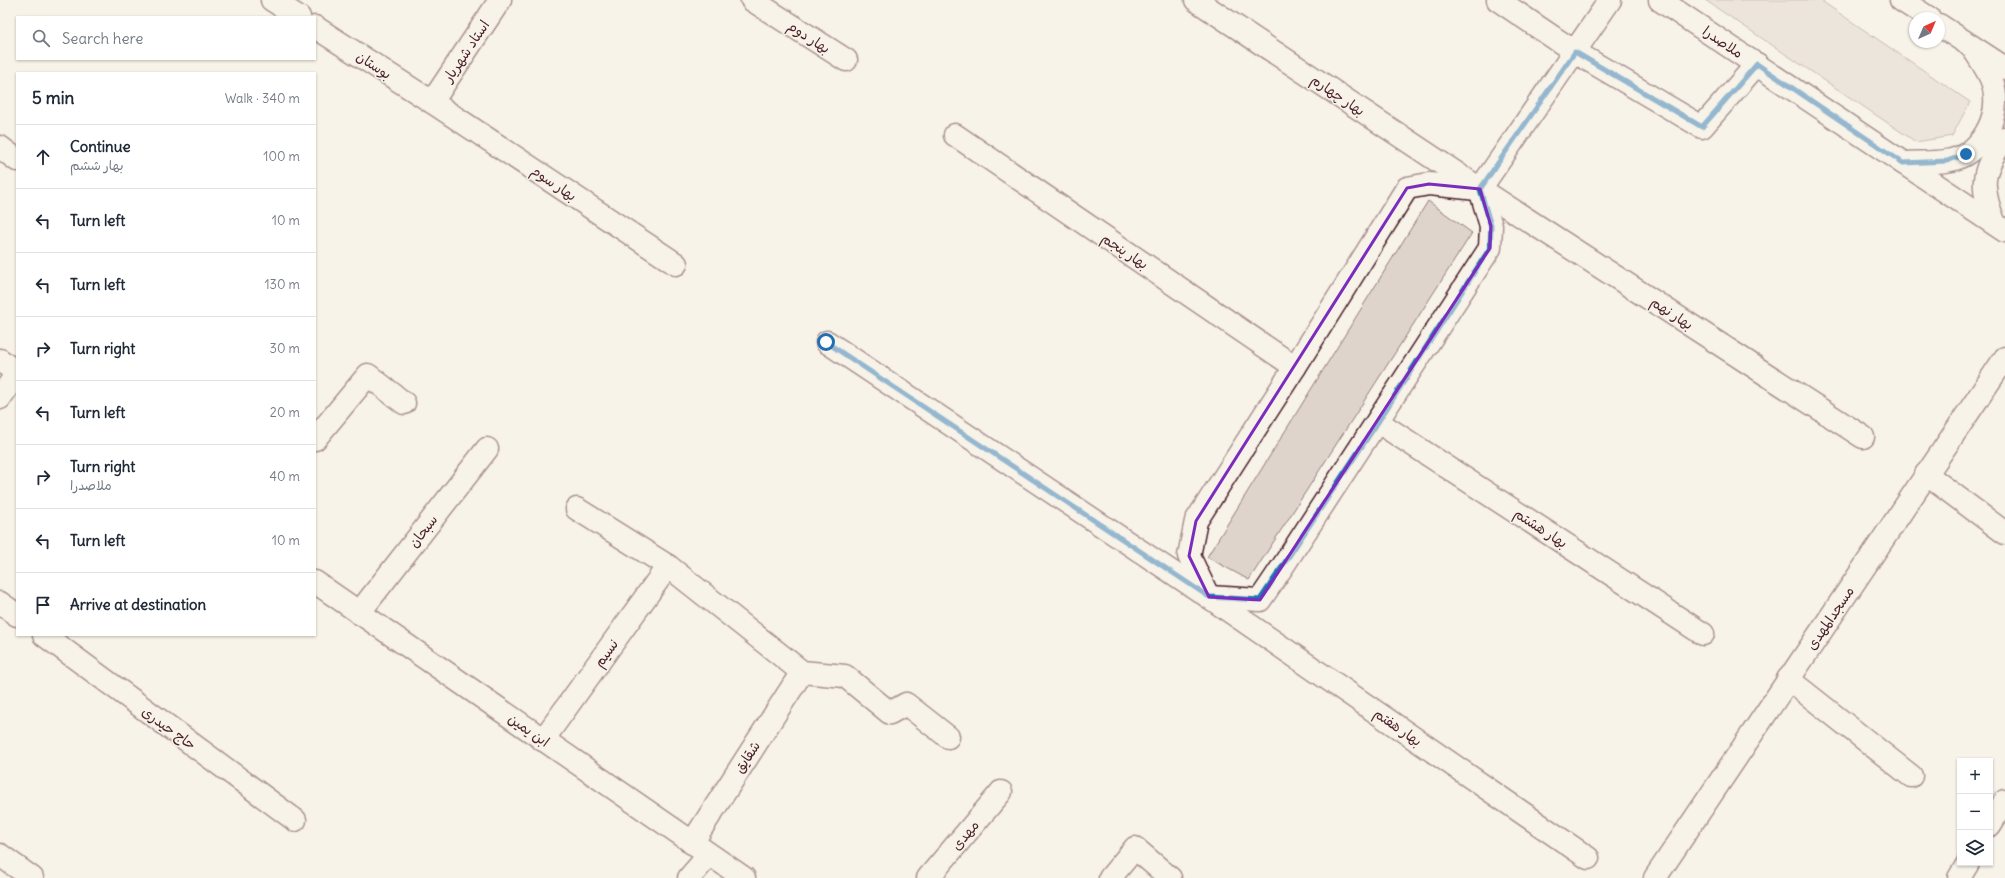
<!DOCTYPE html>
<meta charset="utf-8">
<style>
:root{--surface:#fff;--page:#f2f2f3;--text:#1f2937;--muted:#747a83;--line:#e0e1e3}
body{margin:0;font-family:Delius,"Playpen Sans Arabic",sans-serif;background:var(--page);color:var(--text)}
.controls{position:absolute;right:12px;bottom:12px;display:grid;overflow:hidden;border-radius:0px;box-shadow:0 1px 3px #0004}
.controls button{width:36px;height:36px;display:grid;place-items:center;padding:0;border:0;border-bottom:1px solid var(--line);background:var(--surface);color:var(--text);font:20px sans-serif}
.compass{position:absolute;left:1909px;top:12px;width:36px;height:36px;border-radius:50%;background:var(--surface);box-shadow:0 1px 3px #0004;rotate:44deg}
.stop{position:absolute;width:12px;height:12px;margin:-9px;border:3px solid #1f6fb2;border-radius:50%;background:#fff}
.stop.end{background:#1f6fb2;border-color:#fff;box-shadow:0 1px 4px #0008}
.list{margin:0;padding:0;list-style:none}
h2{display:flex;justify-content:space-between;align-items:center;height:52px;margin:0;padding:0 16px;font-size:17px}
h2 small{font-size:13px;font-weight:400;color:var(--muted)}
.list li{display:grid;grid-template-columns:26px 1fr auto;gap:12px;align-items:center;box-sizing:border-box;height:64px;padding:0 16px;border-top:1px solid var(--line)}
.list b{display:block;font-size:15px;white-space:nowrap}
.list p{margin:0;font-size:13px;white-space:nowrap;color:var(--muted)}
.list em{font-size:13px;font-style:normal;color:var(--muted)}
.icon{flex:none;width:22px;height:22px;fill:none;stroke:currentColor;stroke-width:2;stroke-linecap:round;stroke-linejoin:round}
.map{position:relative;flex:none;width:2005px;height:878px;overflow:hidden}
.search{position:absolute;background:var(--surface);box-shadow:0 1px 3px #0004;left:16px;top:16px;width:300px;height:44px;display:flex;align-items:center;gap:10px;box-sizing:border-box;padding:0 14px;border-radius:0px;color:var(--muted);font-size:15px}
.panel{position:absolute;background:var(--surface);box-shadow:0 1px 3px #0004;left:16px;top:72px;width:300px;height:564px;border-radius:0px}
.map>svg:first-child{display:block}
</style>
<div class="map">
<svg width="2005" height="878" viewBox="0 0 2005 878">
<rect width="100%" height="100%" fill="#f7f3e8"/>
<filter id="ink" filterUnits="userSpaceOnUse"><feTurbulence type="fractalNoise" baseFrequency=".025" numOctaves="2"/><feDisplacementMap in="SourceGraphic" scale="8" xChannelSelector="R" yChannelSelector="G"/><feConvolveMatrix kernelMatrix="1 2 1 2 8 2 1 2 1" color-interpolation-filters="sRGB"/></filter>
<g filter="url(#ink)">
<g fill="#ded4cc" stroke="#947a7c">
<polygon points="1705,0 1820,0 1970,102 1952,136 1916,142"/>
<polygon points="1428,201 1472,233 1249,580 1207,557"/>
</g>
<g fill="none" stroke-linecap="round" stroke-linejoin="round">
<defs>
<g id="street">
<polyline points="272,0 299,17"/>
<polyline points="752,0 846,60"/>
<polyline points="1196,0 1480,189 1863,437"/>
<polyline points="1498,0 1575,52 1702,127 1757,64"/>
<polyline points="315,27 432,102 676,264"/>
<polyline points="432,102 500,0"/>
<polyline points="955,135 1295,367"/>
<polyline points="0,147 17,160"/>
<polyline points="827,342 1209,597 1588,858"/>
<polyline points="0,398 17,373"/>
<polyline points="1378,422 1703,634"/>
<polyline points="315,439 368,375 404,403"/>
<polyline points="1926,474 2005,533"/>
<polyline points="577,509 668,566 802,672 845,676 890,713 906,704 948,737"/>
<polyline points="1208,596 1189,556 1196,521 1295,367 1407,188 1429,184 1477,189"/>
<polyline points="1209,597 1260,600 1283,566 1490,248 1491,226 1480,189 1610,0"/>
<polyline points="0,603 17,615"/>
<polyline points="359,613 487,449"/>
<polyline points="44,635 295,820"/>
<polyline points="1788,679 1911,776"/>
<polyline points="543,740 668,566"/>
<polyline points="692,843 802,672"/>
<polyline points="0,855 32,878"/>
<polyline points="689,878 709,855"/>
<polyline points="928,878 1001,792"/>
<polyline points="1110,878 1135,848 1170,878"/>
<polyline points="1655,878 2005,358"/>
</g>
<g id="secondary">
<polyline points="1660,0 2005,231"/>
<polyline points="1901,0 1929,18"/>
<polyline points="1939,25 2005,68"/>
<path d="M 1903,163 C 1917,162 1932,163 1946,161 C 1981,156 2002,117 1993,84 C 1989,71 1979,58 1972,47"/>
<path d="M 1995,224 C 1980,187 1980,171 2005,138"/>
<polyline points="0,360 17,373"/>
<polyline points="315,582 744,878"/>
<polyline points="1990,825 2005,801"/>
<polyline points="1959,878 1968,863"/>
</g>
</defs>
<use href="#street" stroke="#4a1f2b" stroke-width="25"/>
<use href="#secondary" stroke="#4a1f2b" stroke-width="25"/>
<use href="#street" stroke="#f7f3e8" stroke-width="22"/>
<use href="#secondary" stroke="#f7f3e8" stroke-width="22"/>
</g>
</g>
<g fill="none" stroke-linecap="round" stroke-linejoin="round" filter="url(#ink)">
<polyline stroke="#1f6fb2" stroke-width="5" points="826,342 1209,597 1260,600 1378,422 1490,248 1491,226 1480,189 1575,52 1702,127 1757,64 1903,163 1947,161 1966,154"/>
</g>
<path d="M0 0H2005V878H0ZM 1429,184 L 1480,189 L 1491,226 L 1490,248 L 1260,600 L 1209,597 L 1189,556 L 1196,521 L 1407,188 Z" fill="#f7f3e8" fill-opacity=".55" fill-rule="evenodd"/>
<path fill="none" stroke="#7b2cbf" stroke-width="3" stroke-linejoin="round" d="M 1429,184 L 1480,189 L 1491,226 L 1490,248 L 1260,600 L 1209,597 L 1189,556 L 1196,521 L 1407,188 Z"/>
<g text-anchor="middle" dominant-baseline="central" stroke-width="3" stroke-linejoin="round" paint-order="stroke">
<g font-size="14" fill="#4a1f2b" stroke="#f7f3e8">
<text transform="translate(809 37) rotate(33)">بهار دوم</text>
<text transform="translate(1723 42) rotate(34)">ملاصدرا</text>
<text transform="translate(466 51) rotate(-56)">استاد شهریار</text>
<text transform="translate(374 65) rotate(33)">بوستان</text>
<text transform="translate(1338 95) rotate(34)">بهار چهارم</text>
<text transform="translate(554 183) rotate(34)">بهار سوم</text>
<text transform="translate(1125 251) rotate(34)">بهار پنجم</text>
<text transform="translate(1672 313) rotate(33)">بهار نهم</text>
<text transform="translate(1541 528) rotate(33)">بهار هشتم</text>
<text transform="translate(423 531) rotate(-52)">سبحان</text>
<text transform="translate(1830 618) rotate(-56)">مسجدالمهدی</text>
<text transform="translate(606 653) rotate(-54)">نسیم</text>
<text transform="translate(1398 727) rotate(35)">بهار هفتم</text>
<text transform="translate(169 728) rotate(36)">حاج حیدری</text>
<text transform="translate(529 730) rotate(35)">ابن یمین</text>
<text transform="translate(747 757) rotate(-57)">شقایق</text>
<text transform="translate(965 835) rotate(-50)">مهدی</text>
</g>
</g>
</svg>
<div class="controls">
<button>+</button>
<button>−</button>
<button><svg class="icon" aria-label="layers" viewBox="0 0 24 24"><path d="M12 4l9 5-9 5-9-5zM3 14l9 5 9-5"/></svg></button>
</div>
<svg class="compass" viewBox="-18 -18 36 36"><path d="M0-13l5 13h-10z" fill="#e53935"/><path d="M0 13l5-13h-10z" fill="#747a83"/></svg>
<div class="stop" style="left:826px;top:342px"></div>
<div class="stop end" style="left:1966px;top:154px"></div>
<div class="search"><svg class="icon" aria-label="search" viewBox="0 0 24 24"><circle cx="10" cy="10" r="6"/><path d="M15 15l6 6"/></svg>Search here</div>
<section class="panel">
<h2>5 min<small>Walk · 340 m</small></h2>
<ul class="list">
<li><svg class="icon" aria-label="ahead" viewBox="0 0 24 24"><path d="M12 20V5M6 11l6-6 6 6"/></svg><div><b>Continue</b><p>بهار ششم</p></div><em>100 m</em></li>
<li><svg class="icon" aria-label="left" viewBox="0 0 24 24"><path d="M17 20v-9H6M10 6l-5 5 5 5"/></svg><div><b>Turn left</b></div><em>10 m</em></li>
<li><svg class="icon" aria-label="left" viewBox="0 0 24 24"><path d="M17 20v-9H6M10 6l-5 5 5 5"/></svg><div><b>Turn left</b></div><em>130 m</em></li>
<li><svg class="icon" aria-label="right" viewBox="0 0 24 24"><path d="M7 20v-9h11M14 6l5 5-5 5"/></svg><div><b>Turn right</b></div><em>30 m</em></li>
<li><svg class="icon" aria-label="left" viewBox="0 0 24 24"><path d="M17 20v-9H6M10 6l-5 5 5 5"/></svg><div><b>Turn left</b></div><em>20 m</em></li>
<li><svg class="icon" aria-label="right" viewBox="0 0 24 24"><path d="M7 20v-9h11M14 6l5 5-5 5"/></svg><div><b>Turn right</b><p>ملاصدرا</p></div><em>40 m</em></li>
<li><svg class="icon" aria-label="left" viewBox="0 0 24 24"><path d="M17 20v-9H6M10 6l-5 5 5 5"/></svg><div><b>Turn left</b></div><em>10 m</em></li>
<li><svg class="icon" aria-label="arrive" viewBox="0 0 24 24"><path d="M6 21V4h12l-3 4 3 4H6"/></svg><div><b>Arrive at destination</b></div></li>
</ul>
</section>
</div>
